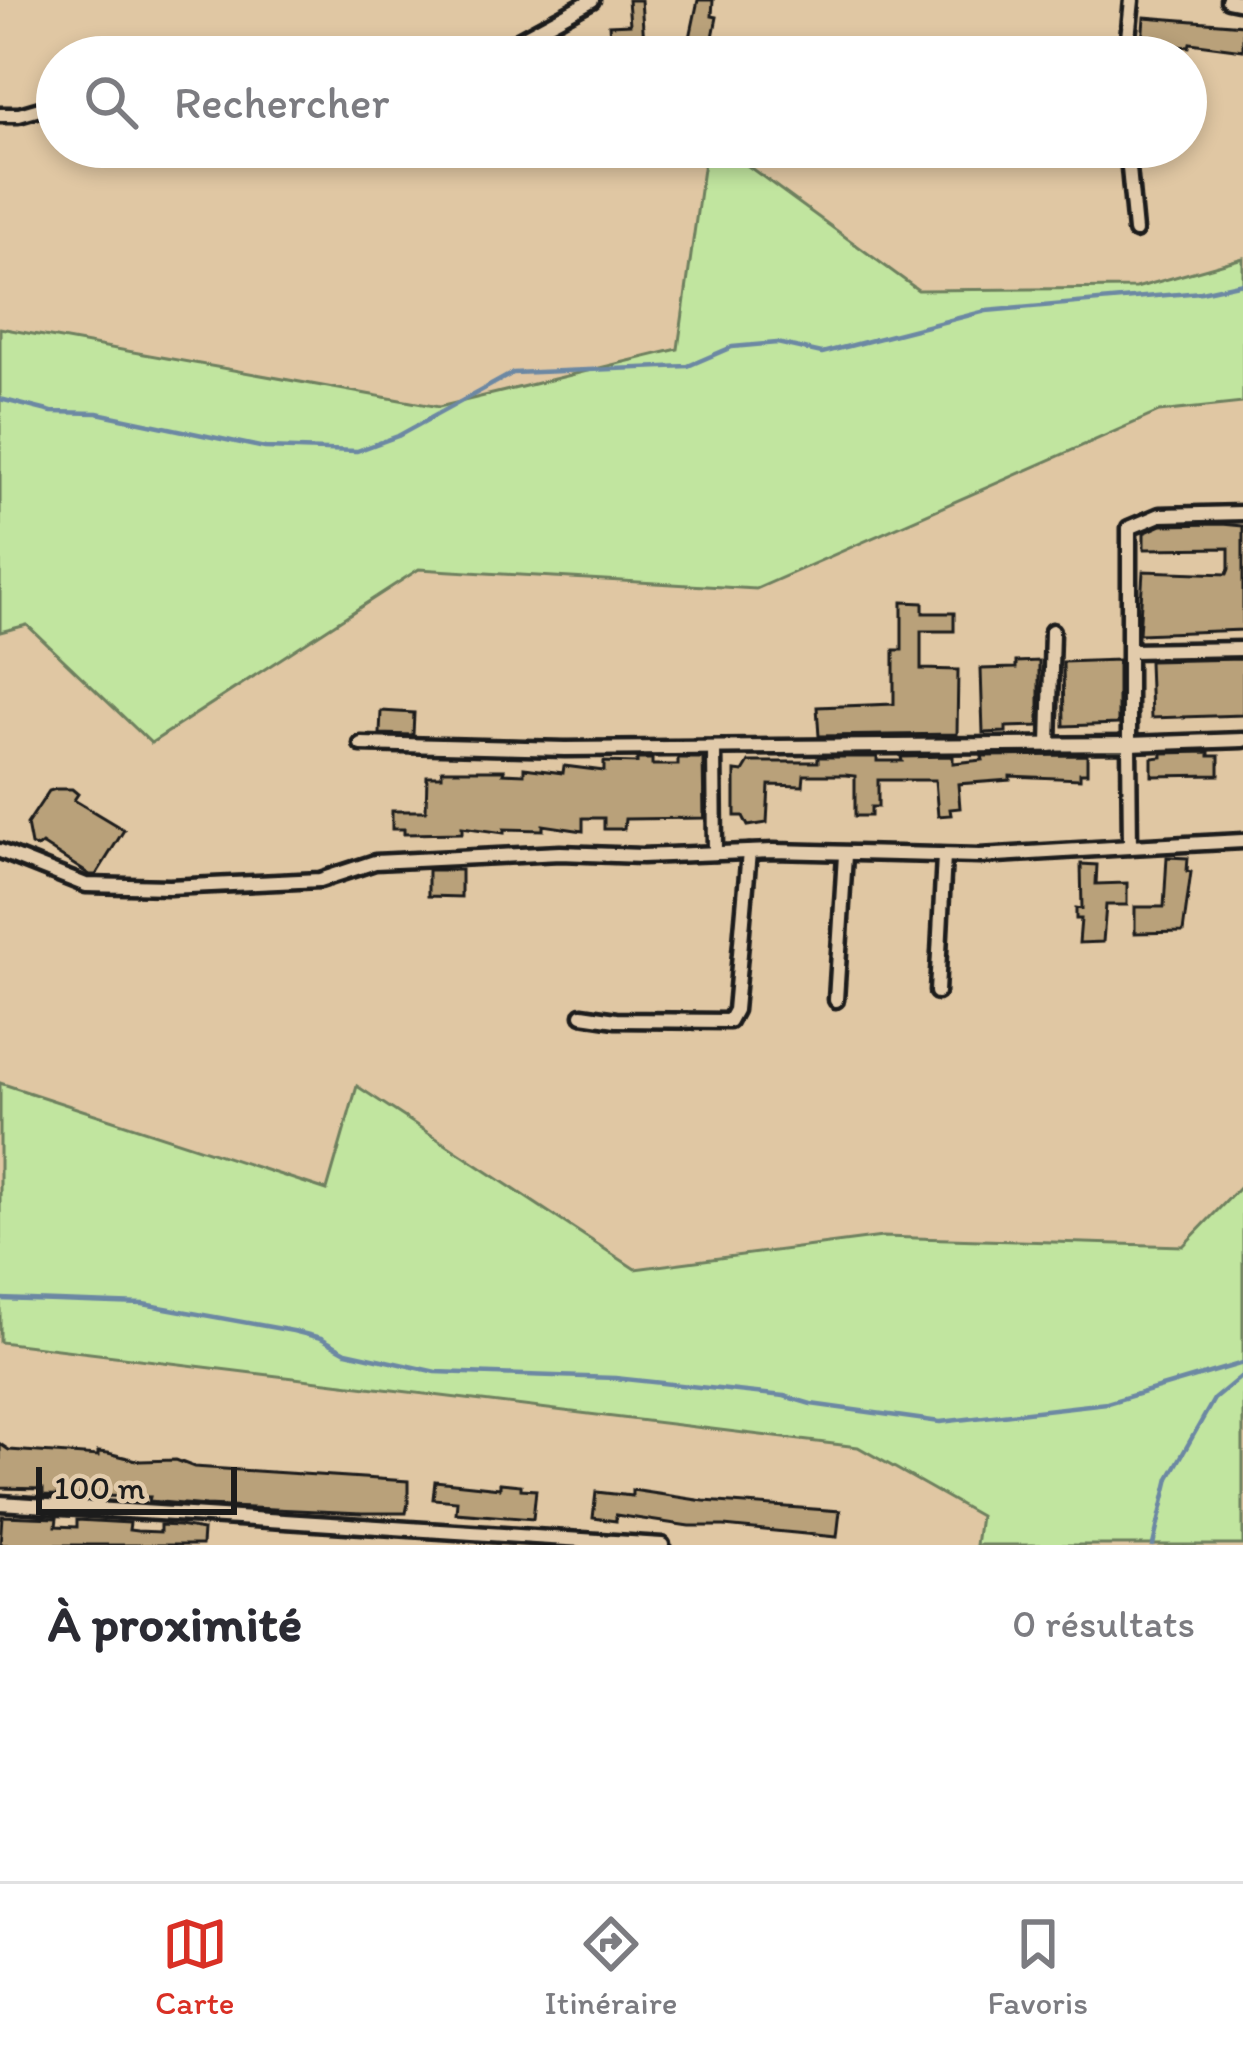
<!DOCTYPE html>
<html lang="fr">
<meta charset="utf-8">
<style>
:root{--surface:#fff;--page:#f2f2f3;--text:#2b2b33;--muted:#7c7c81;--line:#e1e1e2;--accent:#d93025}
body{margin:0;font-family:Itim,sans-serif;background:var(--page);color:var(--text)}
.scale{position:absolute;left:36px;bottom:30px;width:201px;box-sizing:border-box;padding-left:12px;border:6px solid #1c1c1c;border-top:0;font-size:33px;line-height:42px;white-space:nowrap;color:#1c1c1c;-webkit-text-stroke:9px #e2cbab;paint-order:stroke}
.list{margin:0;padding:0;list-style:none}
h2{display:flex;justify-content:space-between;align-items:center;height:156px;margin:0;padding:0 48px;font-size:51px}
h2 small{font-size:39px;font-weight:400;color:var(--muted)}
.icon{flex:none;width:66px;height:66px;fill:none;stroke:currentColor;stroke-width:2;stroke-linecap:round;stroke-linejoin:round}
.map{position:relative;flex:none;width:1243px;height:1545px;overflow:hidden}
.search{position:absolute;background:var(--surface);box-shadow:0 6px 18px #0003;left:36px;right:36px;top:36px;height:132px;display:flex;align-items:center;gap:30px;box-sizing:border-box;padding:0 42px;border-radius:66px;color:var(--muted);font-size:45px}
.sheet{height:336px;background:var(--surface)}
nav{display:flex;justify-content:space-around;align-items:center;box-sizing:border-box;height:168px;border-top:3px solid var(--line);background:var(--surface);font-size:33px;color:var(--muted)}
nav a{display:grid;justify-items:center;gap:6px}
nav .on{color:var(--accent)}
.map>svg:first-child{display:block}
</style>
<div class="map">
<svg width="1243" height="1545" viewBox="0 0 1243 1545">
<rect width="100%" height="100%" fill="#e0c7a3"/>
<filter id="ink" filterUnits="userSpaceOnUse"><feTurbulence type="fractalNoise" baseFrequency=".00833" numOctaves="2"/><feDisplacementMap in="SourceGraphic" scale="24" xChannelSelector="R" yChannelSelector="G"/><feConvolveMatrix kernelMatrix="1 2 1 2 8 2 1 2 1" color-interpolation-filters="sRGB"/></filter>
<g filter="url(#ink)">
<g fill="#c1e59f" stroke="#6e805e" stroke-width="3">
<polygon points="706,147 722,147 918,290 1136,288 1243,258 1243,403 1159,412 756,589 419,569 151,743 27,625 0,632 0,328 439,407 678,349"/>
<polygon points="0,1083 327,1190 357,1086 635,1269 882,1237 1183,1246 1243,1184 1243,1545 976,1545 980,1516 858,1447 0,1342"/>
</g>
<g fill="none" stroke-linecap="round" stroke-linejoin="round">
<g stroke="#6c88a3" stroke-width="4.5">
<polyline points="0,399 52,412 97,413 265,448 357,451 398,436 513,373 688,366 732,347 777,343 822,353 986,311 1201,292 1243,283"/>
<polyline points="0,1299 143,1304 293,1331 321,1338 346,1352 436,1372 615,1378 784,1396 811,1404 940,1422 1107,1403 1243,1363"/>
<polyline points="1153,1545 1169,1478 1214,1399 1243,1375"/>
</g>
</g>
<g fill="#b9a17a" stroke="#1c1c1c" stroke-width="3">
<polygon points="628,0 641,0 645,57 612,57 609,25 630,24"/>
<polygon points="698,0 713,0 712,16 717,17 709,57 686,57"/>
<polygon points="1144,17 1243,25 1243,50 1190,43 1189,47 1142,43"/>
<polygon points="1222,524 1243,526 1243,630 1139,634 1143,571 1227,574 1229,569 1229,548 1144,549 1144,533 1162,525"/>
<polygon points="902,602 923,603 923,613 954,613 954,631 921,631 921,669 958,670 957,734 819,736 817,707 894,704 894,650 902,650"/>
<polygon points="1243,659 1243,715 1151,718 1149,661"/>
<polygon points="1118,660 1118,724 1064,726 1063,662"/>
<polygon points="1039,661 1039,726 1006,727 1006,732 983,733 981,669 1016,668 1016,662"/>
<polygon points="381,711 414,713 413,735 380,734"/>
<polygon points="1209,752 1209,756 1219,756 1219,775 1152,776 1152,758 1162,757 1162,753"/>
<polygon points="1087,755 1087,773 1080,773 1080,779 1010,776 1010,780 958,784 960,808 950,809 951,815 938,816 935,780 878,780 878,807 871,807 871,816 855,816 855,776 845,775 804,775 803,786 769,785 767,823 748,826 743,816 735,816 735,771 743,772 749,762 818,762 818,757 877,757 877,761 902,761 901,757 953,756 953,763 983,760 982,756"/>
<polygon points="678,758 703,758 704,818 625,819 624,829 604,829 604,818 583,818 583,831 543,825 543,830 504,829 504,833 462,827 462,833 404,834 404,829 392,829 392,811 426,811 427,776 442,776 442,770 504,770 503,773 524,774 524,768 563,773 564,766 604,771 604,762 637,763 637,759 652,759 652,765 678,765"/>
<polygon points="56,789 72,789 78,794 74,800 124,830 96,875 90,875 42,844 37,848 31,845 27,824 49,791"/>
<polygon points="1167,857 1188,858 1187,871 1191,872 1183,932 1135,933 1135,907 1164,907"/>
<polygon points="1081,864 1097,865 1096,884 1127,883 1127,905 1106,905 1103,942 1079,943 1081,919 1076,919 1076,908 1082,909"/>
<polygon points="428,870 461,870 461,897 428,896"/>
<polygon points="0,1444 9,1450 98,1456 98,1452 108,1453 140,1461 176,1460 194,1467 408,1481 408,1503 406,1513 362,1513 206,1506 149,1501 150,1497 43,1495 43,1489 0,1488"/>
<polygon points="435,1481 500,1488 500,1483 521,1485 521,1489 536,1490 533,1519 456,1513 457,1501 433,1499"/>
<polygon points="632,1490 704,1501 840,1511 837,1537 724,1526 689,1526 616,1515 616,1521 593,1518 596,1492 632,1496"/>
<polygon points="2,1516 57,1518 56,1526 77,1527 77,1520 130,1523 129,1530 137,1531 160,1532 160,1525 179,1526 203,1530 202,1545 0,1545"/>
</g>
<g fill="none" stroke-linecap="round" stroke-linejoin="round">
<defs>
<g id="minor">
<polyline points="1228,0 1243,3"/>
<polyline points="487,57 592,0"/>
<polyline points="1126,57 1132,0"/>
<polyline points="0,115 19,115 57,104"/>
<polyline points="1127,147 1135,231"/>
<polyline points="1243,513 1160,515 1129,528 1129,744 1243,740"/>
<polyline points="1130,651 1243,649"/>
<polyline points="361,744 565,749 1129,744 1130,847 1243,841"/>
<polyline points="1049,745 1052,631"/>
<polyline points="714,749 715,853"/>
<polyline points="0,851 86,885 169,887 320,880 375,862 560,853 642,856 773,851 980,856 1130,847"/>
<polyline points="937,992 944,856"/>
<polyline points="836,1000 845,855"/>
<polyline points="582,1015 616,1020 729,1021 735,1010 749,852"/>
<polyline points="0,1503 662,1545"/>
</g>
</defs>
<use href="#minor" stroke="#1c1c1c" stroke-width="21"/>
<use href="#minor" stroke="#e2cbab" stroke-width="12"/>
</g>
</g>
</svg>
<div class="scale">100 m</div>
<div class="search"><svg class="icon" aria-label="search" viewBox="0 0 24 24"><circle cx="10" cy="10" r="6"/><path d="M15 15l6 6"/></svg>Rechercher</div>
</div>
<section class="sheet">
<h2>À proximité<small>0 résultats</small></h2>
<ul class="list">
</ul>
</section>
<nav>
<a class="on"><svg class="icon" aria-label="map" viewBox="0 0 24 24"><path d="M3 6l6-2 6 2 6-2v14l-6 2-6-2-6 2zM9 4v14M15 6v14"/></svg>Carte</a>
<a><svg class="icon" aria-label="directions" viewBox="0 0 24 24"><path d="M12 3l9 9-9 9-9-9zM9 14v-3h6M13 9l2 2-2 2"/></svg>Itinéraire</a>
<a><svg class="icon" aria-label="saved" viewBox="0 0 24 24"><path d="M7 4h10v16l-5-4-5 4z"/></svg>Favoris</a>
</nav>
